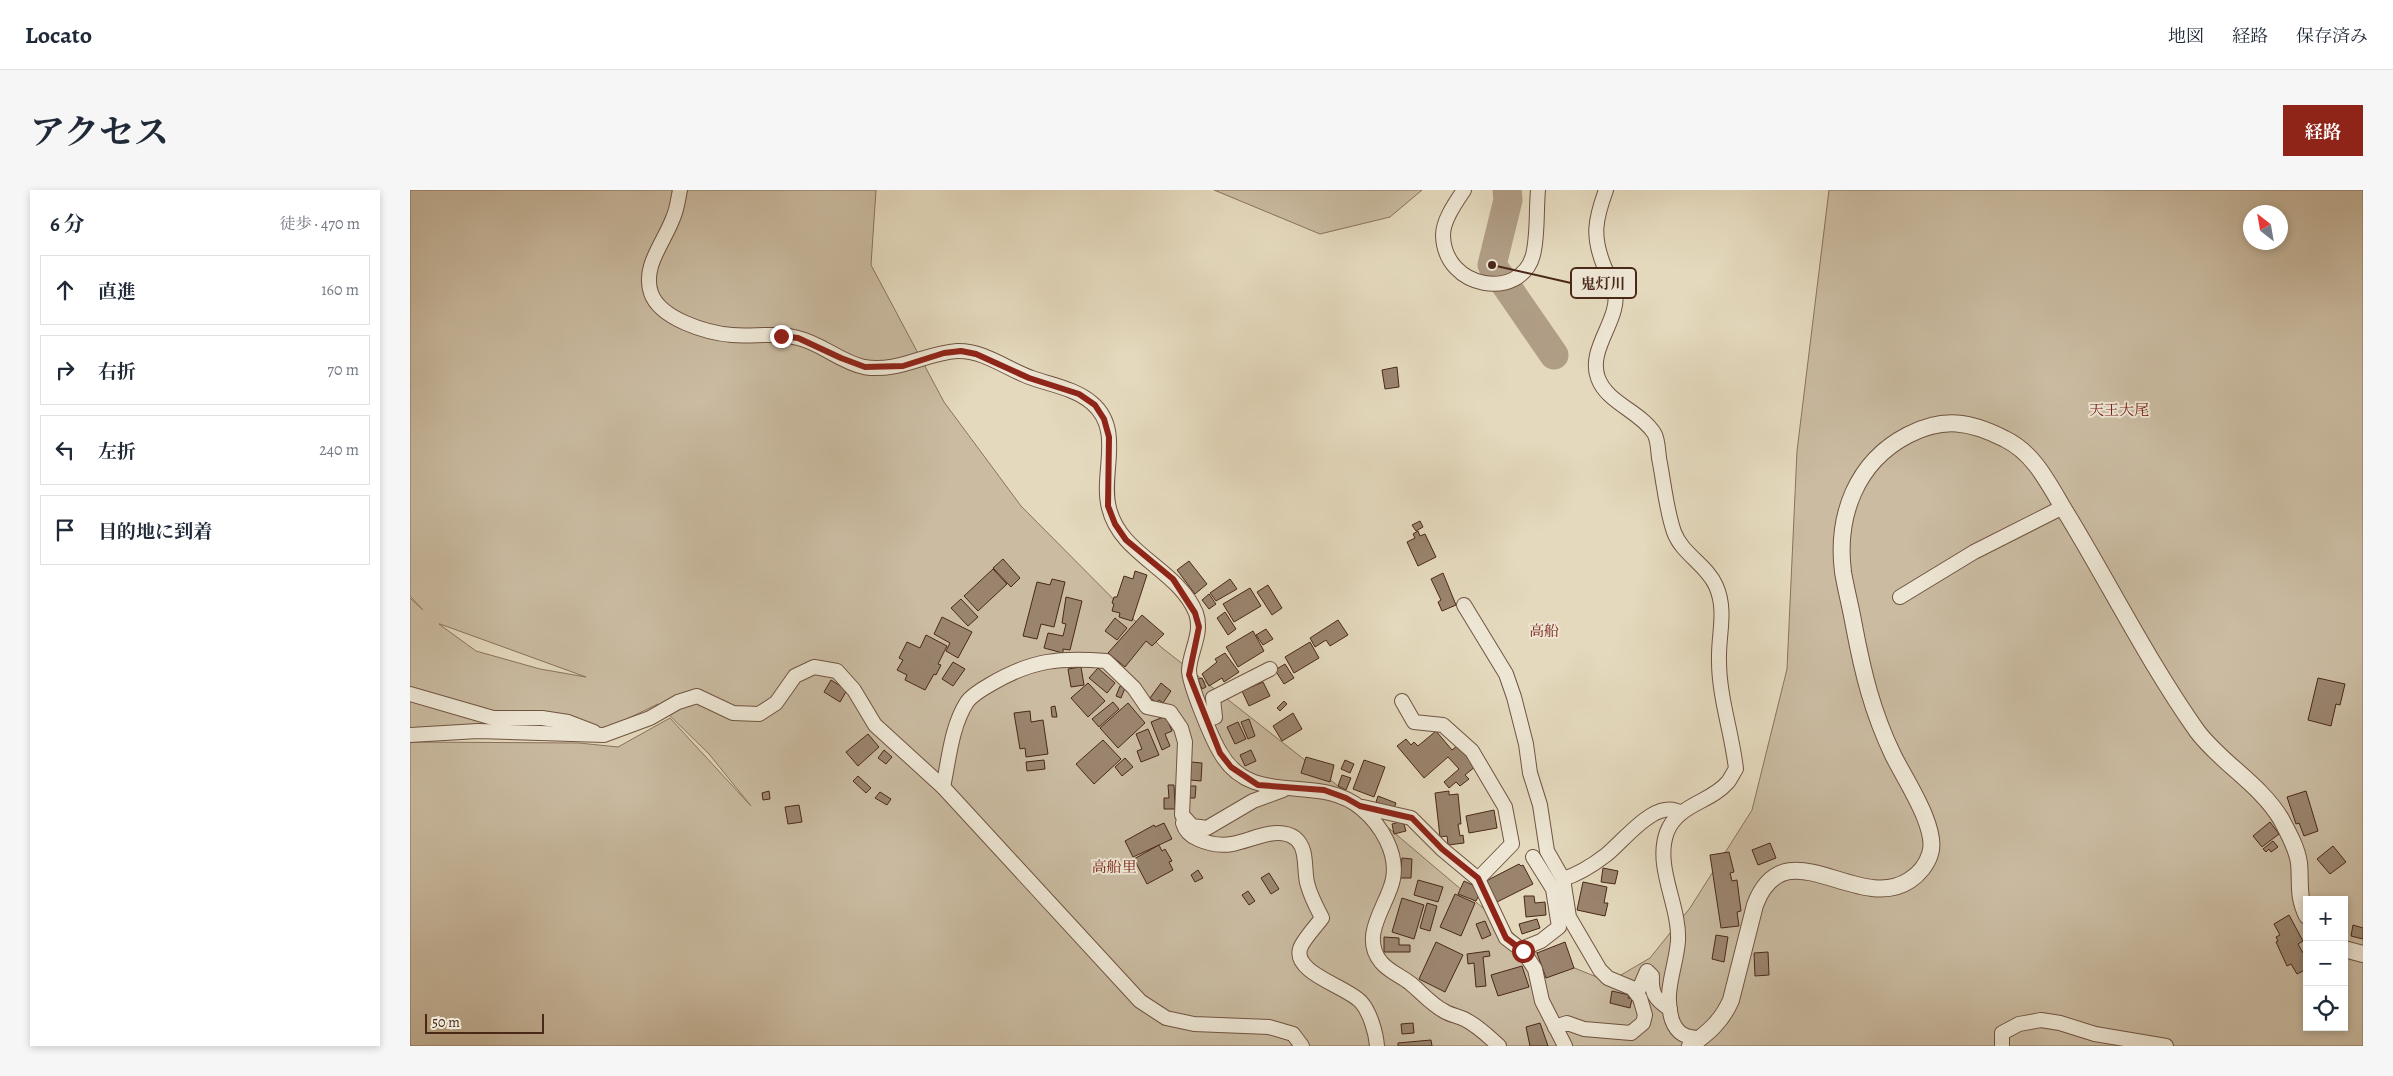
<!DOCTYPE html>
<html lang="ja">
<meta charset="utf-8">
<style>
:root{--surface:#fff;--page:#f6f6f7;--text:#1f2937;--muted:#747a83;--line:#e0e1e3;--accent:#8f2418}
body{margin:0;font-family:Alegreya,"Noto Serif JP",serif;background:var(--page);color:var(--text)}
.controls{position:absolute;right:15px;bottom:15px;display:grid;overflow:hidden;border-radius:0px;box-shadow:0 2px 8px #0003}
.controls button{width:45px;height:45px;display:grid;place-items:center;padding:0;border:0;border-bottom:1px solid var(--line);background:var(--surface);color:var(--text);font:25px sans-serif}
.compass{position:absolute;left:1833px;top:15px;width:45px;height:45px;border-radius:50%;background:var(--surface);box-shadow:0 2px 8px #0003;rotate:329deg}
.scale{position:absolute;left:15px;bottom:12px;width:119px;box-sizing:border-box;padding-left:5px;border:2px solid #4a2818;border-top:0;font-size:14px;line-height:18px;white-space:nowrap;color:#4a2818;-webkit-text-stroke:4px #ede6d4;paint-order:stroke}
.stop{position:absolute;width:15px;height:15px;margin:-11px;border:4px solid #8f2418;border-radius:50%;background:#fff}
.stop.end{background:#8f2418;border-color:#fff;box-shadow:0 1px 5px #0008}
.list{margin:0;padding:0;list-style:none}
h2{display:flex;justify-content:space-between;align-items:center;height:65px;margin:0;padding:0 20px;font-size:21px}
h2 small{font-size:16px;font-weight:400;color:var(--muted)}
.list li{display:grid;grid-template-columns:32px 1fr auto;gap:15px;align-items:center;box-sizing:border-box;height:70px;margin:0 10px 10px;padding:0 10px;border:1px solid var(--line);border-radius:0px}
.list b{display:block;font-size:19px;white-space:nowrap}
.list em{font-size:16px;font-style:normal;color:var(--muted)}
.icon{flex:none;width:28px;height:28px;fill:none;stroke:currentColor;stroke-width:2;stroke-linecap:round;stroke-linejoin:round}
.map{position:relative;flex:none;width:1953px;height:856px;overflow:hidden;border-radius:0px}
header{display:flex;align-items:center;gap:30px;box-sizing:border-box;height:70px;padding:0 25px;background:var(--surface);border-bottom:1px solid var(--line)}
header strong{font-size:24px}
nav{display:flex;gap:28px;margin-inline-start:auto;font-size:18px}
.intro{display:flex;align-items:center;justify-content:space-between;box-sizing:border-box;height:120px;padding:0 30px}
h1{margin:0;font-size:35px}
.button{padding:12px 22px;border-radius:0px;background:var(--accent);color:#fff;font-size:18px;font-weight:700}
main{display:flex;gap:30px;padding:0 30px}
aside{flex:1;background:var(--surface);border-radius:0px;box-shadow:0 2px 8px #0003}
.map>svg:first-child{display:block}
</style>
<header>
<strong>Locato</strong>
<nav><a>地図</a><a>経路</a><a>保存済み</a></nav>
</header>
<div class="intro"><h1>アクセス</h1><a class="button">経路</a></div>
<main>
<aside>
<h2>6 分<small>徒歩 · 470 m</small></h2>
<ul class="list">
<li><svg class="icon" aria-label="ahead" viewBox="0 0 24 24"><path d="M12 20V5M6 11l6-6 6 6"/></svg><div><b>直進</b></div><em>160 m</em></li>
<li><svg class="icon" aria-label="right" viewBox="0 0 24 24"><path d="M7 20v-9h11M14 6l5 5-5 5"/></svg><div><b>右折</b></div><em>70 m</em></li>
<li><svg class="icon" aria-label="left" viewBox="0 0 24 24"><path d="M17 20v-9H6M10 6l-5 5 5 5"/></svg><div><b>左折</b></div><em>240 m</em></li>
<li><svg class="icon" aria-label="arrive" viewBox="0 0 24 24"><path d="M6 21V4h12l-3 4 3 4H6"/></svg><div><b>目的地に到着</b></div></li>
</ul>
</aside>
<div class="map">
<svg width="1953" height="856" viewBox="0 0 1953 856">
<rect width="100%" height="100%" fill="#e4d9bd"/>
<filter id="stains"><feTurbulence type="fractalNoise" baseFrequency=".004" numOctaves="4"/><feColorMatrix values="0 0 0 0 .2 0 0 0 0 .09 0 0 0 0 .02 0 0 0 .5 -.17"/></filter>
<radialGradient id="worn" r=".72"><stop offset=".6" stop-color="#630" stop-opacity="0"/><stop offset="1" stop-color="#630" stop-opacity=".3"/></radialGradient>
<g fill="#cabba1" stroke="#8a725c" fill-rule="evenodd">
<path d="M 0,0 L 466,0 L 461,75 L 534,212 L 611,316 L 751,457 L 942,607 L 1125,762 L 1199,792 L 1240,768 L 1280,718 L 1342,620 L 1377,479 L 1387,261 L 1419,0 L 1953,0 L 1953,856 L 0,856 L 0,552 L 169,553 L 208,557 L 260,528 L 341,616 L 299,564 L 248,514 L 196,539 L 0,539 L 0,408 L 13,420 L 0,406 ZM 1840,22 L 1870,22 L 1870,52 L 1840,52 ZM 29,434 L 30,434 L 176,487 L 130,479 L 66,461 ZM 1897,710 L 1934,710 L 1934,837 L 1897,837 Z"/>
<polygon points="804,0 1012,0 980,27 910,44"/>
</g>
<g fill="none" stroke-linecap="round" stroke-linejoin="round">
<polyline stroke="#b09d85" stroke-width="29" points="1097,0 1098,10 1082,75 1144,165"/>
</g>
<g fill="#9a846e" stroke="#4a2818">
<polygon points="987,177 989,197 975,199 972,180"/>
<polygon points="1010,331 1013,337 1006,341 1002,335"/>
<polygon points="1008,341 1010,346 1015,344 1026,367 1008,376 997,352 1005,348 1003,344"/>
<polygon points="593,369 610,388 601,397 583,378"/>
<polygon points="779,371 797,394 785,404 767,380"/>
<polygon points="583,379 597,394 568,421 554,406"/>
<polygon points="725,381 737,385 722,431 709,427 710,423 702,421 704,414 702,413 704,407 707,407 714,386 723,389"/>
<polygon points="1033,383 1046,415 1032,421 1028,412 1031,410 1021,389"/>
<polygon points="642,389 655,392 644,437 631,434 627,449 613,446 627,392 640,395"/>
<polygon points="820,389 827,399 806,411 800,403"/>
<polygon points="858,395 872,418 862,425 847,402"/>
<polygon points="840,398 851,416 824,432 813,414"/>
<polygon points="799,404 806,414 799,419 792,410"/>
<polygon points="656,407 672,411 660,460 653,459 653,463 634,458 638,443 653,446 656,434 652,433"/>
<polygon points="551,409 568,427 558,436 541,418"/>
<polygon points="815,422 826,439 818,445 807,428"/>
<polygon points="732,425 754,444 742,456 736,451 715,477 698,463"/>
<polygon points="532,427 562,442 548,468 536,461 540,453 524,444"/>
<polygon points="705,428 717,438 707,450 695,441"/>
<polygon points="928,430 938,445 920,456 916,450 905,457 900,448"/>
<polygon points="856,439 863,449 853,455 846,445"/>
<polygon points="843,441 854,461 828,477 816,457"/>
<polygon points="516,445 537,456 528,474 531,475 526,485 524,484 515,500 495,490 497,485 487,480 493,470 489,468 497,452 510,458"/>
<polygon points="900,452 909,468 884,483 875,467"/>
<polygon points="815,463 829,482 814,492 812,488 799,496 792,484 807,472 805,469"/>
<polygon points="543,472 555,479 543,496 532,489"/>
<polygon points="875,474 884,488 874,494 865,480"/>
<polygon points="671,477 674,495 661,497 658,479"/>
<polygon points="688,478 705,493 697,503 679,488"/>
<polygon points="792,488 796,497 792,499 788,489"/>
<polygon points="1908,488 1935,494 1930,515 1926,514 1921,536 1898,530"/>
<polygon points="421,490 437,500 430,512 414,502"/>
<polygon points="853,492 860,506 839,516 832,501"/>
<polygon points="678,493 695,511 678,527 661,508"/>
<polygon points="751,493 761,501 753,513 749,510 747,513 740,508"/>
<polygon points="710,496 715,498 711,508 706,506"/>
<polygon points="874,511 877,514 870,521 867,518"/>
<polygon points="703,512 709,519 689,537 682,529"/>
<polygon points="718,513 735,533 708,558 690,538"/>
<polygon points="645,516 647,527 642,527 641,517"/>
<polygon points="620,521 621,532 633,530 638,564 616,567 615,558 610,559 604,523"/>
<polygon points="883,523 892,539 872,551 863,536"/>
<polygon points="756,526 762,541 755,544 760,556 752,560 741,532"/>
<polygon points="839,529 845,546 838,549 831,532"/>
<polygon points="828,532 836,549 825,554 817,537"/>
<polygon points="738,539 749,565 731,572 727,561 732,559 726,544"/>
<polygon points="1026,541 1042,560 1048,555 1066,576 1055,585 1059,589 1050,596 1046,592 1039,598 1034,592 1049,579 1038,567 1014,588 987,556 996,549 1001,555 1004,552 1008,556"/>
<polygon points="458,544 469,557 448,576 436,562"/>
<polygon points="693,550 711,569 684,594 666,574"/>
<polygon points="474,560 482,567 476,574 468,568"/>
<polygon points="841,560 846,571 835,576 830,565"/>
<polygon points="896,567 924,575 920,592 891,583"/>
<polygon points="715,568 723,577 712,586 705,577"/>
<polygon points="634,570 635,579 617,581 616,572"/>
<polygon points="935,570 944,574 940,583 931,579"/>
<polygon points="954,570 975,577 964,607 943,599"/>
<polygon points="781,572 792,573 791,591 780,590"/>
<polygon points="932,585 941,588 936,600 928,596"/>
<polygon points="448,586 461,598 456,603 443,591"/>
<polygon points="758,595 764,595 765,619 754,619 754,608 759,608"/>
<polygon points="779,596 786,596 785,608 778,608"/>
<polygon points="359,601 360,609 353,610 352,603"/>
<polygon points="1039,601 1039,605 1048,604 1051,634 1048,634 1050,646 1053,645 1054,653 1038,655 1037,646 1030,647 1025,603"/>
<polygon points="1896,601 1908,641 1894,646 1889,633 1886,634 1877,607"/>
<polygon points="470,602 481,609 477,615 465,608"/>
<polygon points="968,606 986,613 984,619 966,612"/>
<polygon points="389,615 392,632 378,634 375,617"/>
<polygon points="1084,620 1087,638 1059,643 1056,626"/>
<polygon points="993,631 996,641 984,644 982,634"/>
<polygon points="1860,632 1869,644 1852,657 1843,646"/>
<polygon points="754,633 762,649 723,667 715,651 744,635 745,637"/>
<polygon points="1863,651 1868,657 1861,662 1859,659 1856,662 1853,659"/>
<polygon points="1360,653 1366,668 1348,675 1342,660"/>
<polygon points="749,655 752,661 755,659 762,671 759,672 763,680 737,694 724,669"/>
<polygon points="1923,656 1936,672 1920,684 1907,669"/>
<polygon points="1319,662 1324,682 1320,683 1322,691 1327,690 1331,721 1327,722 1329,736 1311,738 1300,665"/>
<polygon points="992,668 1002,669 1001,688 990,688"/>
<polygon points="1109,674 1111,676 1113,675 1123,694 1087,712 1076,691"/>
<polygon points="1193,678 1208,681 1205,694 1191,692"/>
<polygon points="788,680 793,688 785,692 781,685"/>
<polygon points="859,683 869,699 861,704 851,688"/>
<polygon points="1008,690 1033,697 1028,712 1004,705"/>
<polygon points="1054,691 1067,697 1066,701 1070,703 1066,711 1048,704"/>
<polygon points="1173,692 1197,697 1194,713 1198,713 1195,726 1167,720"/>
<polygon points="838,701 845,711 839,715 832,705"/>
<polygon points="1045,704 1065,713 1051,746 1030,737"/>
<polygon points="1114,706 1124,706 1125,713 1135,712 1136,725 1116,727"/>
<polygon points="992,708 1014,715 1004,749 982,742"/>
<polygon points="1017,713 1027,716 1020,741 1010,738"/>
<polygon points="1879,725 1893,751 1888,754 1893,763 1897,761 1897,779 1887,784 1881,774 1877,776 1866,752 1868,751 1866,747 1870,745 1864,734"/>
<polygon points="1127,729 1130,738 1112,744 1109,734"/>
<polygon points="1075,731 1081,745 1072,749 1066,734"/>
<polygon points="1943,735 1953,738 1953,749 1941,746"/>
<polygon points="1306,745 1318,747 1314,772 1302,769"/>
<polygon points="974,747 989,748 989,755 1000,755 1000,762 974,762"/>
<polygon points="1026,752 1053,765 1035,802 1009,789"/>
<polygon points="1155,752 1164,778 1136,788 1127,763"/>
<polygon points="1079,761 1080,766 1073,767 1076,796 1066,797 1064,773 1058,774 1057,764"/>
<polygon points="1358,762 1359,785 1345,786 1344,763"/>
<polygon points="1112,776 1119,797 1088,806 1081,785"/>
<polygon points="1202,801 1219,805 1218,808 1222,809 1220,818 1200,813"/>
<polygon points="1003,833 1004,843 992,844 991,834"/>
<polygon points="1130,833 1138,856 1120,856 1116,837"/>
<polygon points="1021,850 1022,856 988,856 988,853"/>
</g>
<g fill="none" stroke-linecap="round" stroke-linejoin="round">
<defs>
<g id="minor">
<path d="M 270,0 C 268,9 267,20 263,28 C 254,53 232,76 241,103 C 250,129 297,143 322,145 C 343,147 366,142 388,148 C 411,153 430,172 454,177 C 488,183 515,163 547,161 C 574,160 598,180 622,188 C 642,195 666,199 682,213 C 714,240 690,284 699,318 C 710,365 768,379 786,423 C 793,443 780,461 779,480 C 779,494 802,549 810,562 C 842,620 908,581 952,619 C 971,635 988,663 983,689 C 978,715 949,745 971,772 C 978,781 991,786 1000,793 C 1011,802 1022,815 1034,821 C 1040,825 1048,826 1054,829 C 1067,835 1078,846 1089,856"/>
<path d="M 1054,0 C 1046,12 1033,30 1033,45 C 1034,100 1111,111 1123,65 C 1128,45 1126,21 1128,0"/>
<path d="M 1196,0 C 1185,30 1182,46 1194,76 C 1197,84 1203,92 1205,100 C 1211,130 1177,158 1188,188 C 1197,213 1230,221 1244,243 C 1248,249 1248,260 1249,268 C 1254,293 1256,319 1264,342 C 1272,364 1297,375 1306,396 C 1317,421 1308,445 1309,471 C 1309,507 1322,543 1326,579 C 1323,583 1321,588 1318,592 C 1300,613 1268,614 1257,642 C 1244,677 1270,715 1268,751 C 1266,778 1253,802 1262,830 C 1267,844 1276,848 1291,848"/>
<polyline points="1490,407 1564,362 1653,317"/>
<polyline points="1054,415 1096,484 1104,507 1116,554 1120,583 1130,615 1137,661 1153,689 1159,727 1190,780 1198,788 1222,798 1230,808 1235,825 1233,833 1221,843 1174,839 1157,833 1145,837"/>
<polyline points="0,504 83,528 132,528 158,532 184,542"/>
<polyline points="992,511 1004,532 1033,535 1062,561 1095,617 1102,654 1068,689"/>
<polyline points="796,530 805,527 803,508 860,479"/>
<polyline points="0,545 68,541 194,545 240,528 268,512 287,506 323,523 349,524 366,513 385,486 404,477 427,481 444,500 465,535 533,597 730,811 756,828 784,834 859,837 883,844 892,856"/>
<path d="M 533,597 C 539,570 541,537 557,512 C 562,505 574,498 581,494 C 622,470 650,467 696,471 L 724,498 L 737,517 L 760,522 L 771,538 L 775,552 L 772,625 L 782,636 L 797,638 L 843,611 L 873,600"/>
<polyline points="953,617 1001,628 1032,659 1068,689 1096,748 1113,761 1125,779 1132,811 1155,856"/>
<path d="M 773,633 C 775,640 781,646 788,649 C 799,654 810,656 822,654 C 841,651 867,635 885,648 C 899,659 893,682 898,696 C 901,707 907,718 912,728 C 907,735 892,751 890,759 C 883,783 938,797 951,812 C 960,822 966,843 967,856"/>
<path d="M 1153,689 C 1169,684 1183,675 1196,665 C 1215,650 1246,607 1271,623"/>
<polyline points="1111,759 1131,751 1149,737 1143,699 1123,667"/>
<path d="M 1227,804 L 1237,781 L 1242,786 C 1241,803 1245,810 1260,819"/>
<polyline points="1592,856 1592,843 1609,834 1631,830 1650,833 1685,844 1756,856"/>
</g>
<g id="tertiary">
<polyline points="1934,759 1953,764"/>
<path d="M 1280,856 C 1299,842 1312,831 1321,810 L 1345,715 C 1375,635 1448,725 1500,690 C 1509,684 1517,674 1520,664 C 1529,639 1494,588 1483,565 C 1462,521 1453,483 1444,436 C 1441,418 1436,400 1433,382 C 1426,326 1446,272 1498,245 C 1533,227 1560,231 1595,249 C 1626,264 1640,297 1658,326 C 1701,397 1739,473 1787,541 C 1811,573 1850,594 1871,629 C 1878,642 1887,658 1889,673 C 1891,694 1887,705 1897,726"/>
</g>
</defs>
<use href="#minor" stroke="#705441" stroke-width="16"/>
<use href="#tertiary" stroke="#705441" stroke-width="18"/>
<use href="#minor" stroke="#ede6d4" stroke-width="14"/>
<use href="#tertiary" stroke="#ede6d4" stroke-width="16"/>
</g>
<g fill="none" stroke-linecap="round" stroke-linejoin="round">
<polyline stroke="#8f2418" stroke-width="6" points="371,146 388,148 431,168 455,177 493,176 534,163 551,161 566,164 619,188 669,204 685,215 694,229 699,247 698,316 705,334 716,350 763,389 785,423 789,437 779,485 810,563 821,577 848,595 914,600 936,608 950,616 1002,628 1032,659 1068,688 1096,748 1113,761"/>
</g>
<g text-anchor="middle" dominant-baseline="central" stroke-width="4" stroke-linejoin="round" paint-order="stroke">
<g font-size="15" fill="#7a1f14" stroke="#ede6d4">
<text x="1709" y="220">天王大尾</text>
<text x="1134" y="441">高船</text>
<text x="704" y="677">高船里</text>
</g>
</g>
<path fill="none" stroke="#4a2818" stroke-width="2" d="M1082 75L1161 93"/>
<circle fill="#4a2818" stroke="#ede6d4" stroke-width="2" cx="1082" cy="75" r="5"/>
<rect fill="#ede6d4" stroke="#4a2818" stroke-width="2" x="1161" y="78" width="65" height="30" rx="5"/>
<g font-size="15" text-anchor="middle" font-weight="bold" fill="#4a2818">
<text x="1193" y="99">鬼灯川</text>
</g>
<rect width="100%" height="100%" filter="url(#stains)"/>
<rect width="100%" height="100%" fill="url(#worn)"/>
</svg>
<div class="controls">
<button>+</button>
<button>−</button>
<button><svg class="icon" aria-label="locate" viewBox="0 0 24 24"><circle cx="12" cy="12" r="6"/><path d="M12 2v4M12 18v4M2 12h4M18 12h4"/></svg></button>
</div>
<svg class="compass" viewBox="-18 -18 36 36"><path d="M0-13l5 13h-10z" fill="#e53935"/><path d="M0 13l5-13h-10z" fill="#747a83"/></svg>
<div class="scale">50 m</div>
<div class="stop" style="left:1113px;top:761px"></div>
<div class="stop end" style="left:371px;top:146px"></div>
</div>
</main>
